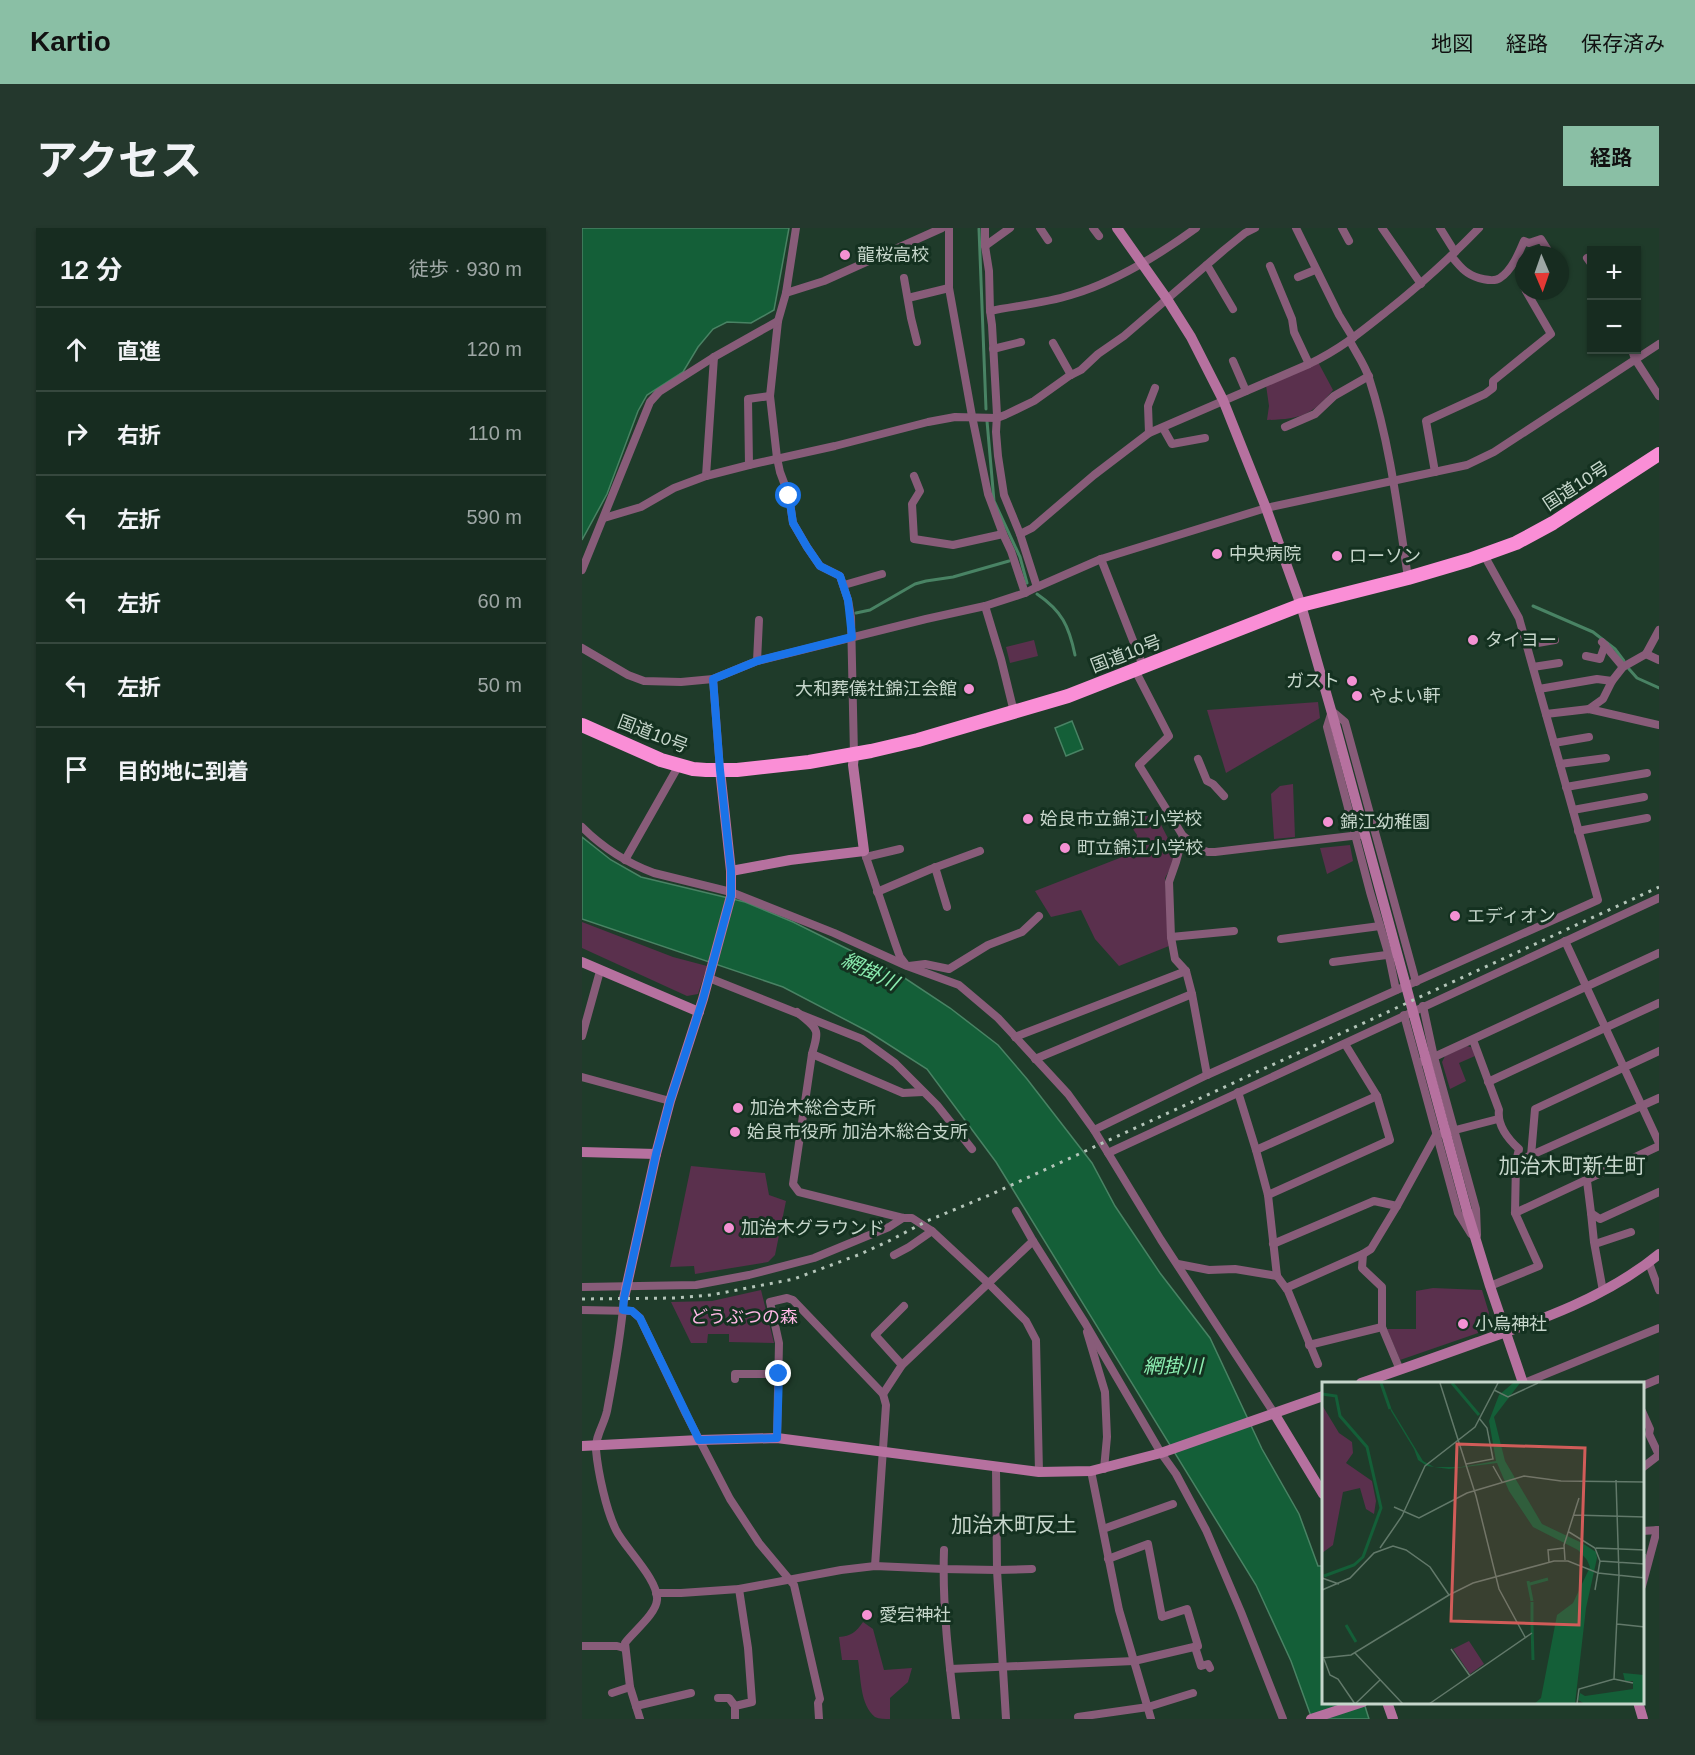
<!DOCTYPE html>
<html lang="ja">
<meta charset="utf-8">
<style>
:root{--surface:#172c20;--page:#24382d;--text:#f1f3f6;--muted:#9ea7a5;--line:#36483e;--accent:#8abfa5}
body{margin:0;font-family:Arial,"Noto Sans JP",sans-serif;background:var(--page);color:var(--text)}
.controls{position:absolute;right:18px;top:18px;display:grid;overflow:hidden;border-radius:0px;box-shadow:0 2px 4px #0004}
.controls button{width:54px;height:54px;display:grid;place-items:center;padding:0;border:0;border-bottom:2px solid var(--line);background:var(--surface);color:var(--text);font:30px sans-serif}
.compass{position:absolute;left:933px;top:18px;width:54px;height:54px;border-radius:50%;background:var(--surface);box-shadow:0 2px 4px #0004;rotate:178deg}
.stop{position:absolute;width:18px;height:18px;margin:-14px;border:4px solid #1a73e8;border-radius:50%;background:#fff}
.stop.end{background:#1a73e8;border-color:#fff;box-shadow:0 2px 6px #0008}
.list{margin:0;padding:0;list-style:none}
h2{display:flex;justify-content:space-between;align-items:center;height:78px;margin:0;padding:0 24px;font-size:26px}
h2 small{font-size:20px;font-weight:400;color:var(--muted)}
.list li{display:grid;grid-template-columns:39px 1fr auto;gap:18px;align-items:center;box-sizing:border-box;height:84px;padding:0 24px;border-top:2px solid var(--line)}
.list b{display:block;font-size:22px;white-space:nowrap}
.list em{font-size:20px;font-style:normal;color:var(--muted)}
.icon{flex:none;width:33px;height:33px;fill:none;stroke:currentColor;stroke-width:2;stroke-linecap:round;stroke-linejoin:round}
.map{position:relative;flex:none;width:1077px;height:1491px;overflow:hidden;border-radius:0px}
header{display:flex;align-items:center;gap:36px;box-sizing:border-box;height:84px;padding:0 30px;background:var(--accent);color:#111}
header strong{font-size:28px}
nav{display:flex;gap:33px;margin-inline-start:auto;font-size:21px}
.intro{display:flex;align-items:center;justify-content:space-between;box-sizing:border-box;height:144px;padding:0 36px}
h1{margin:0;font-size:42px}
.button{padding:15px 27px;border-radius:0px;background:var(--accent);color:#111;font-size:21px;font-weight:700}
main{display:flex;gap:36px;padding:0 36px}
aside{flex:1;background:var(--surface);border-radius:0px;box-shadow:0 2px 4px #0004}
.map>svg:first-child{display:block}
</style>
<header>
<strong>Kartio</strong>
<nav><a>地図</a><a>経路</a><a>保存済み</a></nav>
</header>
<div class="intro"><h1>アクセス</h1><a class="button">経路</a></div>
<main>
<aside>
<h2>12 分<small>徒歩 · 930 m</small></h2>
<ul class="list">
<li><svg class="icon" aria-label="ahead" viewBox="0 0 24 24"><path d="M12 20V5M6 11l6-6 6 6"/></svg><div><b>直進</b></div><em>120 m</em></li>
<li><svg class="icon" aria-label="right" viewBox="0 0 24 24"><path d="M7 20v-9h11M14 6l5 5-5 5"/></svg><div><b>右折</b></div><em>110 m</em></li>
<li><svg class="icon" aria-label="left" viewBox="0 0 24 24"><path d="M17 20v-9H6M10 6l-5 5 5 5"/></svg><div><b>左折</b></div><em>590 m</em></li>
<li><svg class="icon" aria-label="left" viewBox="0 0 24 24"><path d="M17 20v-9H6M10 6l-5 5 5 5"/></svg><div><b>左折</b></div><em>60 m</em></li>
<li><svg class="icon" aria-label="left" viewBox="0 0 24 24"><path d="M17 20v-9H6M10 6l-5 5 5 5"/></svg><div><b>左折</b></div><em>50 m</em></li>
<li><svg class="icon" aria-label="arrive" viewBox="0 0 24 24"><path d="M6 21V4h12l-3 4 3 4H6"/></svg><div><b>目的地に到着</b></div></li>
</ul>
</aside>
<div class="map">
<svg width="1077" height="1491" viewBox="0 0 1077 1491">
<rect width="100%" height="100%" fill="#1f3b2a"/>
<g fill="#5a304d">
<path d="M 736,134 L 751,162 C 729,188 718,191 685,192 L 687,178 L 684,157 Z"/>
<polygon points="452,412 456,428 428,435 424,419"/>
<polygon points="736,474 738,490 644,545 625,482"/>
<polygon points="711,556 713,609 692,611 689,566 698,558"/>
<polygon points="573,585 595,628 583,650 587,718 537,738 513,711 499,682 469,689 453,663 553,624 555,607 546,594"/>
<polygon points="768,617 771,633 745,646 738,620"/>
<polygon points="0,694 91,729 125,738 116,766 105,768 0,720"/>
<polygon points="885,818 891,820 893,828 877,835 884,853 868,861 860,834 863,828"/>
<polygon points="109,938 183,945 187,967 204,973 193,1027 186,1034 113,1046 112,1038 88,1039"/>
<polygon points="851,1060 900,1062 907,1085 899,1104 818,1132 805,1101 834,1101 834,1063"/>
<polygon points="179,1062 192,1115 147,1114 147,1106 126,1106 125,1115 109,1115 89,1074 130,1073"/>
<path d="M 281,1394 L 291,1401 L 302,1442 L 330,1440 L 326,1454 L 308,1470 L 308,1491 C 303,1491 297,1491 293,1489 C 278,1477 279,1450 276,1432 L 260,1432 L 257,1409 C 269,1408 274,1404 281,1394 Z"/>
</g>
<g fill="#145f38" stroke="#498364" stroke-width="1.5">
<polygon points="0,0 207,0 192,82 169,95 145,94 131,101 116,119 101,144 65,167 56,183 25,266 0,312"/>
<polygon points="490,493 501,521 484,528 473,500"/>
<polygon points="0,609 29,632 59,649 163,674 211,694 318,747 368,780 416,817 445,851 510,935 533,978 578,1045 628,1110 680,1221 717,1286 736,1338 741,1338 741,1474 782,1475 787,1491 730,1491 709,1433 674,1357 414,934 345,841 287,804 201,759 0,691"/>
</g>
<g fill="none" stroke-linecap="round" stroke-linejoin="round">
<g stroke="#498364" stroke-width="3">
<polyline points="397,1 404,181"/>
<polyline points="405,193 412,273 438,329 445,355"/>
<path d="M 455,366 C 480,383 487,398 493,427"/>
<polyline points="951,378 1011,404 1033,421 1042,433"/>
<polyline points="274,385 288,382 333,356 344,353 371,349 427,333"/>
<polyline points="1047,441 1055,450 1077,460"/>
</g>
<g stroke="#885c79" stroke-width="8">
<polyline points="214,0 204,65 196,93 188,168 195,230 198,244 207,268 211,295 225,319 238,338 258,348 266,372 269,389 272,527"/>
<polyline points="367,0 367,60 390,188 406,266 421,306 429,323 443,365"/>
<polyline points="403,0 403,18 407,43 408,83 410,97 415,187 414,204 416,228 422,267 438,306 455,359"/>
<polyline points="458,0 466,12"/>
<polyline points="511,0 517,8"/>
<polyline points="714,0 757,87 771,110"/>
<polyline points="760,0 767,13"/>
<polyline points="800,0 839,56"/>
<polyline points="858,0 873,24"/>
<polyline points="403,18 428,0"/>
<path d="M 869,28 C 874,33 879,41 886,45 C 893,50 911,55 918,50 C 930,42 937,25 942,13 L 947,15 L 959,11 L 969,27"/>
<polyline points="1005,30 1010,37"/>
<polyline points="625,37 651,81"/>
<polyline points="688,38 710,91 712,104 727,136"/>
<polyline points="716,49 733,42"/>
<polyline points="322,50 329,90 335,114"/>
<polyline points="942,54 941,55 942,59"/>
<polyline points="204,65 242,53 360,0"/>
<polyline points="326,70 367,60"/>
<path d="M 408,83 C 433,78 464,75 489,67 C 533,54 577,27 614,0"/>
<path d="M 768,113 C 774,125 783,137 787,150 C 808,215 816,283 826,350"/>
<polyline points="471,115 489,147"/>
<polyline points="411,121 439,114"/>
<polyline points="1050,122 1053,131 1077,168"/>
<polyline points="651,133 664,163"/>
<polyline points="703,199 733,186 752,168 787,148"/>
<polyline points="581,200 590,216 623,210"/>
<polyline points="567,205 566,178 573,160"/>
<polyline points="167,237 166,171 188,168"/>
<polyline points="853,244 844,193 903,166 911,160 911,153 969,106 944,63"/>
<polyline points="124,248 132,129"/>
<polyline points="332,248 338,263 330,276 332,311 371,317 421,306"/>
<polyline points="22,290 59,279 92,260 124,248 167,237 253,218 346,194 373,189 415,190 423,187 452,173 487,148 499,142 516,126 542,108 642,22 663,5 673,0"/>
<path d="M 438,306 L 450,300 L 512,247 L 567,205 L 727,136 C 757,122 779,104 804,84 C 837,58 868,30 897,0"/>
<polyline points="519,331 561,438"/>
<polyline points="0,342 68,174 77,164 132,129 196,93"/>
<polyline points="262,357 300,346"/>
<polyline points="403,378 419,431 432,484"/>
<polyline points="1020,414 1041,439"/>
<polyline points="944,417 973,412"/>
<polyline points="0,420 46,447 62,453 99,454 131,451 175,433 344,391 403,378 443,365 455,359 519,331 684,280 885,237 912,224 1077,116"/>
<polyline points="1064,426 1077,432"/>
<polyline points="1004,428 1018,431 1023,417"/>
<polyline points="175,433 177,392"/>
<polyline points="951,439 977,435"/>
<polyline points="553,442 587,508 557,537 601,608 620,622 626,624 633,624 778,607"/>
<polyline points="131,451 138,542"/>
<polyline points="957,461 1015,451 1030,453"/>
<polyline points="1007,481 1021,471 1030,453 1041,439 1064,426 1077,402"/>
<polyline points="964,486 1007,481 1077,497"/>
<polyline points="972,515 1007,509"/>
<polyline points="616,531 625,553 631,556 642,568"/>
<polyline points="978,536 1024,530"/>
<polyline points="984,559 1065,545"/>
<polyline points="991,582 1062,569"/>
<path d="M 0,599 C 20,619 45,635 72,645 L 149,664 L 252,705 L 325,738 L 377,757 L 416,790 L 486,866 L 512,902 L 579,1012 L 692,1185"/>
<polyline points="996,603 1065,590"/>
<polyline points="601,608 594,634 587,654 589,709 593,731 604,743 610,766 625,847"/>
<polyline points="282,623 313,715 318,729 324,737"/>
<polyline points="284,629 318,621"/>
<polyline points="43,632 97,537"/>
<polyline points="353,639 365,679"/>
<polyline points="295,664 349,641 398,623"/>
<polyline points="589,709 652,703"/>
<polyline points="699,711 798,698"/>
<polyline points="983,713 1077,915"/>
<polyline points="751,734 812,726"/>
<polyline points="327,738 343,736 367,741 406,717 440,704 457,688"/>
<polyline points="127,750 280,811 313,835 355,877 390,921"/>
<polyline points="814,762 807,728 788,664 745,499 750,483 763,494 834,754"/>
<polyline points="841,778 852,829 894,981 895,1007"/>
<path d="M 215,784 C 236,802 238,799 230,826 L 211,956 L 217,964 L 321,990 L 330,990 L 350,1003 L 406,1055 L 444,1093 L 454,1112 L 457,1244"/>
<polyline points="822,787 876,985 889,1006"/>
<polyline points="0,808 18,743"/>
<polyline points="433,809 604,743"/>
<path d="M 891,812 L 917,882 C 915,897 926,911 937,921 L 934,934 L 933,985 L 957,1038 L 908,1058"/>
<polyline points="230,826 321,865 341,864"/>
<polyline points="453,831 610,766"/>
<polyline points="836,835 852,829 1077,725"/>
<polyline points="0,849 88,873"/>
<polyline points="906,854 1077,775"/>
<polyline points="656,864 674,922 686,967 695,1048 706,1063 736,1136"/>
<polyline points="512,902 625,847 1016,672 937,390 902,327"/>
<polyline points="674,922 795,868"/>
<polyline points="526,925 1077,670"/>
<polyline points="949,928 953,881 1077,823"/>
<polyline points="934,934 1077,870"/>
<polyline points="1005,953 1009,985"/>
<polyline points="686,967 808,912 795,868 763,816"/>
<polyline points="434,983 451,1013 503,1095 579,1225 594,1246 624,1302 659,1384 701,1491"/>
<polyline points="933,985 1077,918"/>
<polyline points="691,1016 792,973 815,978"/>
<polyline points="1013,1016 1049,1004"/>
<polyline points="781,1026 780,1040 800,1059 800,1099 818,1142"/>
<polyline points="312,1027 327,1019 350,1003"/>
<polyline points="1067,1035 1077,1062"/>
<polyline points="596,1036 627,1042 653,1041 695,1048"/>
<polyline points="0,1059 114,1057 167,1047 232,1030 307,999 321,990"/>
<polyline points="704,1060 781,1026 789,1021 815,978 854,907 916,891"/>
<polyline points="1021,1063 1012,1014 1009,985 1018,991 1077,964"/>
<path d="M 42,1070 C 39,1108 32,1146 25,1183 C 22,1197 13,1208 14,1222 C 16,1244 24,1282 34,1302 C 42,1319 77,1352 75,1372 C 74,1386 51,1404 43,1415 L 48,1459 L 58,1491"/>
<polyline points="0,1082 50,1083 58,1090 104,1186 148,1271 177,1315 212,1357 238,1471 236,1475 237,1491"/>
<polyline points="505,1104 523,1164 525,1209 522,1241"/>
<polyline points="727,1117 800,1099"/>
<polyline points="320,1137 293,1107 322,1078"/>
<polyline points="153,1151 153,1146 197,1146"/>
<polyline points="942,1155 1077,1100"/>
<polyline points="1060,1158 1077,1151"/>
<polyline points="301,1166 320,1137 451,1013"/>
<polyline points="1060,1183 1068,1201 1067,1206 1077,1227"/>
<polyline points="195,1210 197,1115 188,1074 205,1070 211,1072 301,1166 304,1177 293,1338"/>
<polyline points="414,1240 415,1342 424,1491"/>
<polyline points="1060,1240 1077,1227"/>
<polyline points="509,1243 537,1382 569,1491"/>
<polyline points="521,1301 591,1276"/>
<polyline points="1060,1303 1077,1302"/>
<path d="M 362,1322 C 360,1378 367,1435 374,1491"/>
<polyline points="1060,1358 1075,1302"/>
<polyline points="74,1365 99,1365 157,1361 259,1342 293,1338 361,1341 415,1342 450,1341"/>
<polyline points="0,1418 35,1418 42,1420"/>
<polyline points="613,1419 619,1438 626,1436 628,1440"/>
<polyline points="368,1441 552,1433 616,1418 605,1381 580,1389 566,1316 526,1331"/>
<polyline points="30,1465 48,1459"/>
<polyline points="136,1470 147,1470 153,1478"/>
<polyline points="54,1478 109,1465"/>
<polyline points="496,1489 566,1479 611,1465"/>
<polyline points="153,1491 153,1478 170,1474 166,1420 157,1361"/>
</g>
<g stroke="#b6719f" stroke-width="10">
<polyline points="535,0 585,71 609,109 641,172 684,280 719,377 753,496 885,983 908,1058 941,1155"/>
<polyline points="149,643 208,632 282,623 271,537 272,527"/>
<polyline points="0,734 117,784"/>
<polyline points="0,924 74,926"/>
<polyline points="42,1070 74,926 88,873 121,771 149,668 149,643 138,542"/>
<path d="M 779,1155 C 818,1142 857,1128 896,1114 C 959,1092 1025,1069 1077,1026"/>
<polyline points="692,1185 741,1266"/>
<polyline points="0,1218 117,1212 195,1210 457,1244 509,1243 579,1225 741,1168"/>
<polyline points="805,1474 811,1491"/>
<polyline points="1056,1474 1061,1491"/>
<polyline points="729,1491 781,1474"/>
</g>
<polyline stroke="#fa8ed6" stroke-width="14" points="0,497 79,532 111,541 124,542 155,542 227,534 289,523 336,512 486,468 719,377 826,350 887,332 934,315 971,295 1077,226"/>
<polyline stroke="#b4c5b9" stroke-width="3" stroke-dasharray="3 6" stroke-linecap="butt" points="0,1071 93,1070 129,1067 212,1051 276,1027 305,1014 345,993 410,966 1077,659"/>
</g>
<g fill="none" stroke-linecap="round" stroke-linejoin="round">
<polyline stroke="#1a73e8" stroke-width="8" points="197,1146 195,1210 117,1212 58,1090 50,1083 41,1082 42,1070 74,926 88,873 121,771 149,668 149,643 138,542 131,451 175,433 270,409 266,372 258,348 238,338 225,319 211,295 207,268"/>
</g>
<g fill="#f491d3" stroke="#143120" stroke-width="2">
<circle cx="263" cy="27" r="6"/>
<circle cx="635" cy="326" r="6"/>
<circle cx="755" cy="328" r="6"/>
<circle cx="891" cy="412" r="6"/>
<circle cx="770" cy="453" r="6"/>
<circle cx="387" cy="461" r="6"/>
<circle cx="775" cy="468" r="6"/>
<circle cx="446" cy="591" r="6"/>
<circle cx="746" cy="594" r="6"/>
<circle cx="483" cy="620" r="6"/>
<circle cx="873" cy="688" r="6"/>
<circle cx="156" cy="880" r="6"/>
<circle cx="153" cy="904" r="6"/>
<circle cx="147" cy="1000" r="6"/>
<circle cx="881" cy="1096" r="6"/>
<circle cx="285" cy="1387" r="6"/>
</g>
<g text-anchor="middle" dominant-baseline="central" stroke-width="6" stroke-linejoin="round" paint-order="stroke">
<g font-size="18" fill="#c6d6cb" stroke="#143120" text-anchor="start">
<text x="275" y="27">龍桜高校</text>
<text x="647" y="326">中央病院</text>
<text x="767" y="328">ローソン</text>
<text x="903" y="412">タイヨー</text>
<text x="758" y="453" text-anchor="end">ガスト</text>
<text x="375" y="461" text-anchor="end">大和葬儀社錦江会館</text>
<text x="787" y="468">やよい軒</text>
<text x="458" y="591">姶良市立錦江小学校</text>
<text x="758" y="594">錦江幼稚園</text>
<text x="495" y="620">町立錦江小学校</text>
<text x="885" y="688">エディオン</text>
<text x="168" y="880">加治木総合支所</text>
<text x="165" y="904">姶良市役所 加治木総合支所</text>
<text x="159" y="1000">加治木グラウンド</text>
<text x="893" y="1096">小烏神社</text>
<text x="297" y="1387">愛宕神社</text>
</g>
<g font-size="18" fill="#c6d6cb" stroke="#143120">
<text transform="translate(994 258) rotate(-33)">国道10号</text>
<text transform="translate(544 426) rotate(-21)">国道10号</text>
<text transform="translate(71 506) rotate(21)">国道10号</text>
</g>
<g font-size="18" fill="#ffb7e5" stroke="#143120">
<text x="162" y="1089">どうぶつの森</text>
</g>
<g font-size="20" font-style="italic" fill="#8ceeb1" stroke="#143120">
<text transform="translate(288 743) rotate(26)">網掛川</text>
<text x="591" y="1138">網掛川</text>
</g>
<g font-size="21" fill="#c6d6cb" stroke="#143120">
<text x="990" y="937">加治木町新生町</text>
<text x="432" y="1296">加治木町反土</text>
</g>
</g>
<g transform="translate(740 1154)">
<rect width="322" height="322" fill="#1f3b2a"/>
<path d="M 0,23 L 17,51 L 30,60 L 31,71 L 24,81 L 50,99 L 54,119 L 52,132 L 44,127 L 38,106 L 21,110 L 11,163 L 0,171 ZM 147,259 L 162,282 L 148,292 L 131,267 Z" fill="#5a304d"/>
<path d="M 191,1 L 198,1 L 172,35 L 183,79 L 220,142 L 260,161 L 274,170 L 275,176 L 264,226 L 253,322 L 212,322 L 219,316 L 235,233 L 251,221 L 268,185 L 265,178 L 256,168 L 211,145 L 187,109 L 175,81 L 127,87 L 105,84 L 96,78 L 92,67 L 69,29 L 67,23 L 101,79 L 112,85 L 139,85 L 174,79 L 167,39 L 177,13 ZM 301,291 L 322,293 L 322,322 L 263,322 L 256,318 L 258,311 L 263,314 L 311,307 L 311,299 L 303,299 Z" fill="#145f38"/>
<path fill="none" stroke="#145f38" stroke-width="3" d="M 59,1 L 68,27M 130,1 L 157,33M 0,12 L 14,14 L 18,34 L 45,65 L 59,126 L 41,175 L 32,183 L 2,194M 206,199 L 210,219M 208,202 L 226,197M 210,220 L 210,242M 24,243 L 34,260M 210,243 L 211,278"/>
<path fill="none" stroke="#62796a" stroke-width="1.5" d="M 118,1 L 154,114 L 177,207 L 203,255M 172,8 L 186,15 L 216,1M 144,82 L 171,77 L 165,46 L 157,36M 171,84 L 180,100M 294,98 L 297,193M 72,125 L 97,136 L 145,111 L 202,94 L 239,99 L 323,100M 252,133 L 323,135M 247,150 L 273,166 L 278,179 L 273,208M 58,166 L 80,134 L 103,84 L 153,45 L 176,1M 274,166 L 323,168M 243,178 L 242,163 L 257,116M 278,179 L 323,182M 227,180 L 226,168 L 242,166M 0,196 L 17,202M 321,196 L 323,172M 0,208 L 28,196 L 52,171 L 71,164 L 84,168 L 108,185 L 127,213 L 151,201 L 232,179 L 246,179 L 276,191 L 323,196M 295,242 L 323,245M 129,267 L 148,294M 33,271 L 81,322M 0,276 L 29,273 L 127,213M 2,277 L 8,293 L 16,297 L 33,322M 292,297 L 297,193M 33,322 L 58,298M 107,322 L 210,251M 255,322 L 257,307 L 292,297 L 311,301"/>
<path fill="#d15c59" fill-opacity="0.15" stroke="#d15c59" stroke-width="3" d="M 135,62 L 263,66 L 257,243 L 129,239 Z"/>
<rect width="322" height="322" fill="none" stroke="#c6d6cb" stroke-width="3"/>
</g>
</svg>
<div class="controls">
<button>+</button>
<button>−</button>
</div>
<svg class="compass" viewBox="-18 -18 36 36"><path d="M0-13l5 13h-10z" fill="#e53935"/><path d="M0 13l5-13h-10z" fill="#9ea7a5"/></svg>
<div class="stop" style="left:207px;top:268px"></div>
<div class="stop end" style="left:197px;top:1146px"></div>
</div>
</main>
